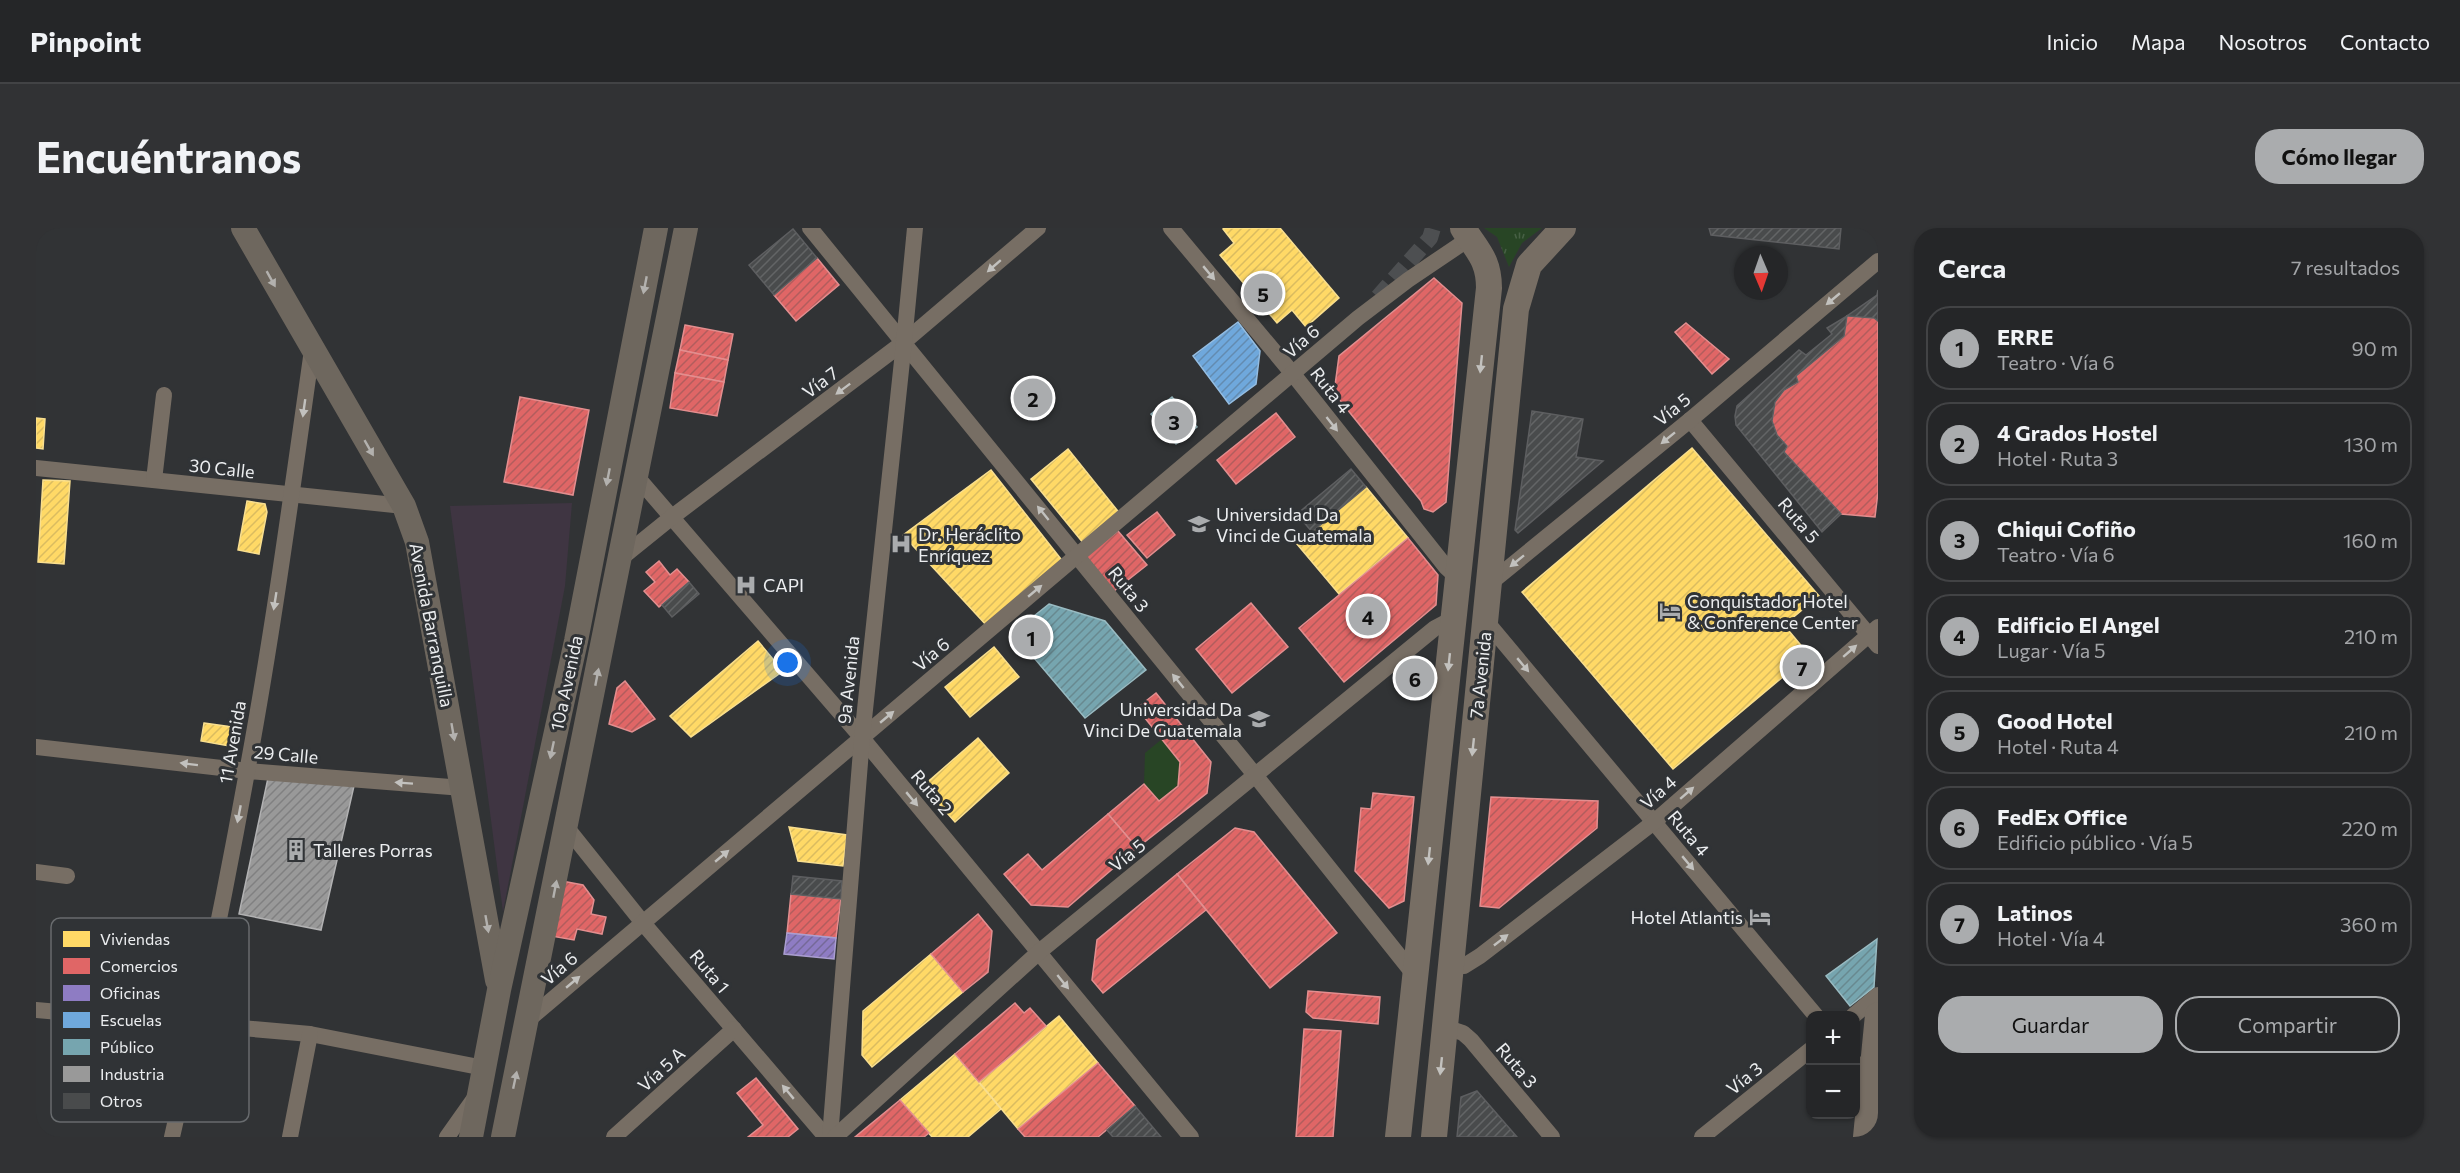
<!DOCTYPE html>
<html lang="es">
<meta charset="utf-8">
<style>
:root{--surface:#252628;--page:#313234;--text:#f1f3f6;--muted:#a3a5a8;--line:#424345;--accent:#aaacae}
body{margin:0;font-family:Commissioner,sans-serif;background:var(--page);color:var(--text)}
.controls{position:absolute;right:18px;bottom:18px;display:grid;overflow:hidden;border-radius:12px;box-shadow:0 2px 4px #0004}
.controls button{width:54px;height:54px;display:grid;place-items:center;padding:0;border:0;border-bottom:2px solid var(--line);background:var(--surface);color:var(--text);font:30px sans-serif}
.compass{position:absolute;left:1698px;top:18px;width:54px;height:54px;border-radius:50%;background:var(--surface);box-shadow:0 2px 4px #0004;rotate:178deg}
.you{position:absolute;left:752px;top:435px;width:21px;height:21px;margin:-15px;border:4px solid #fff;border-radius:50%;background:#1a73e8;box-shadow:0 0 0 9px #1a73e833}
.badge{display:grid;place-items:center;width:39px;height:39px;border-radius:50%;background:var(--accent);color:#111;font-size:20px;font-weight:700}
.pin{position:absolute;translate:-50% -50%;border:3px solid #fff;box-shadow:0 2px 6px #0006}
.list{margin:0;padding:0;list-style:none}
h2{display:flex;justify-content:space-between;align-items:center;height:78px;margin:0;padding:0 24px;font-size:26px}
h2 small{font-size:20px;font-weight:400;color:var(--muted)}
.list li{display:grid;grid-template-columns:39px 1fr auto;gap:18px;align-items:center;box-sizing:border-box;height:84px;margin:0 12px 12px;padding:0 12px;border:2px solid var(--line);border-radius:24px}
.list b{display:block;font-size:22px;white-space:nowrap}
.list p{margin:0;font-size:20px;white-space:nowrap;color:var(--muted)}
.list em{font-size:20px;font-style:normal;color:var(--muted)}
.actions{display:flex;gap:12px;padding:18px 24px}
.actions a{flex:1;padding:14px 0;border:2px solid var(--accent);border-radius:24px;text-align:center;font-size:21px;color:var(--accent)}
.actions .main{background:var(--accent);color:#111}
.map{position:relative;flex:none;width:1842px;height:909px;overflow:hidden;border-radius:24px}
header{display:flex;align-items:center;gap:36px;box-sizing:border-box;height:84px;padding:0 30px;background:var(--surface);border-bottom:2px solid var(--line)}
header strong{font-size:28px}
nav{display:flex;gap:33px;margin-inline-start:auto;font-size:21px}
.intro{display:flex;align-items:center;justify-content:space-between;box-sizing:border-box;height:144px;padding:0 36px}
h1{margin:0;font-size:42px}
.button{padding:15px 27px;border-radius:24px;background:var(--accent);color:#111;font-size:21px;font-weight:700}
main{display:flex;gap:36px;padding:0 36px}
aside{flex:1;background:var(--surface);border-radius:24px;box-shadow:0 2px 4px #0004}
.map>svg:first-child{display:block}
</style>
<header>
<strong>Pinpoint</strong>
<nav><a>Inicio</a><a>Mapa</a><a>Nosotros</a><a>Contacto</a></nav>
</header>
<div class="intro"><h1>Encuéntranos</h1><a class="button">Cómo llegar</a></div>
<main>
<div class="map">
<svg width="1842" height="909" viewBox="0 0 1842 909">
<defs>
<pattern id="park-tufts" width="24" height="20" patternUnits="userSpaceOnUse" patternTransform="scale(1.5)"><rect width="24" height="20" fill="#284525"/><path d="M3 7l-1-3M5 7V3M7 7l1-3M15 17l-1-3M17 17v-4M19 17l1-3" fill="none" stroke="#476045"/></pattern>
<pattern id="homes-hatch" width="6" height="6" patternUnits="userSpaceOnUse" patternTransform="scale(1.5)"><rect width="6" height="6" fill="#ffd966"/><path d="M-1 1l2-2M0 6l6-6M5 7l2-2" fill="none" stroke="#dabc60"/></pattern>
<pattern id="shops-hatch" width="6" height="6" patternUnits="userSpaceOnUse" patternTransform="scale(1.5)"><rect width="6" height="6" fill="#e06666"/><path d="M-1 1l2-2M0 6l6-6M5 7l2-2" fill="none" stroke="#b25d5d"/></pattern>
<pattern id="offices-hatch" width="6" height="6" patternUnits="userSpaceOnUse" patternTransform="scale(1.5)"><rect width="6" height="6" fill="#8e7cc3"/><path d="M-1 1l2-2M0 6l6-6M5 7l2-2" fill="none" stroke="#756998"/></pattern>
<pattern id="schools-hatch" width="6" height="6" patternUnits="userSpaceOnUse" patternTransform="scale(1.5)"><rect width="6" height="6" fill="#6fa8dc"/><path d="M-1 1l2-2M0 6l6-6M5 7l2-2" fill="none" stroke="#638bb0"/></pattern>
<pattern id="public-hatch" width="6" height="6" patternUnits="userSpaceOnUse" patternTransform="scale(1.5)"><rect width="6" height="6" fill="#76a5af"/><path d="M-1 1l2-2M0 6l6-6M5 7l2-2" fill="none" stroke="#688990"/></pattern>
<pattern id="industry-hatch" width="6" height="6" patternUnits="userSpaceOnUse" patternTransform="scale(1.5)"><rect width="6" height="6" fill="#999"/><path d="M-1 1l2-2M0 6l6-6M5 7l2-2" fill="none" stroke="#808081"/></pattern>
<pattern id="building-hatch" width="6" height="6" patternUnits="userSpaceOnUse" patternTransform="scale(1.5)"><rect width="6" height="6" fill="#494b4c"/><path d="M-1 1l2-2M0 6l6-6M5 7l2-2" fill="none" stroke="#636566"/></pattern>
</defs>
<rect width="100%" height="100%" fill="#313335"/>
<polygon fill="#3f3542" points="536,275 529,358 467,684 414,278"/>
<polygon fill="#284525" points="1126,511 1144,534 1142,558 1123,573 1108,556 1109,525"/>
<polygon fill="url(#park-tufts)" points="1448,0 1506,0 1486,15 1473,39 1461,9"/>
<g fill="url(#homes-hatch)" stroke="#f9df8f" stroke-width="1.5">
<polygon points="1189,0 1244,0 1303,70 1270,99 1256,82 1241,95 1184,27 1198,15 1187,1"/>
<polygon points="0,190 9,191 7,221 0,220"/>
<polygon points="1656,220 1783,368 1748,397 1773,427 1637,541 1486,364"/>
<polygon points="1032,221 1085,287 1048,316 995,251"/>
<polygon points="955,242 1028,335 952,399 867,307"/>
<polygon points="7,252 34,253 28,336 2,334"/>
<polygon points="1330,259 1372,310 1303,366 1261,316"/>
<polygon points="211,273 229,276 231,284 223,326 202,322"/>
<polygon points="722,413 747,443 655,509 634,488"/>
<polygon points="958,419 983,449 934,489 909,459"/>
<polygon points="168,495 196,499 193,518 165,513"/>
<polygon points="942,510 973,545 919,594 887,558"/>
<polygon points="753,599 811,607 807,638 762,633"/>
<polygon points="895,726 927,764 836,839 826,827 827,783"/>
<polygon points="1023,788 1062,835 982,901 943,854"/>
<polygon points="919,826 965,881 932,909 896,909 864,872"/>
</g>
<g fill="url(#shops-hatch)" stroke="#e38e8f" stroke-width="1.5">
<polygon points="781,30 803,57 760,93 738,67"/>
<polygon points="1398,50 1426,75 1410,274 1397,284 1388,281 1385,273 1298,165 1303,128"/>
<polygon points="1811,88 1838,90 1842,93 1842,264 1839,289 1805,286 1748,224 1751,218 1741,207 1736,193 1739,174 1748,162 1762,154 1760,148 1808,108"/>
<polygon points="1650,95 1693,131 1676,146 1639,104"/>
<polygon points="649,97 697,106 692,132 644,122"/>
<polygon points="644,122 692,132 688,154 639,145"/>
<polygon points="639,145 688,154 681,188 634,180"/>
<polygon points="484,169 553,182 537,267 468,254"/>
<polygon points="1240,185 1259,209 1200,256 1181,232"/>
<polygon points="1121,284 1139,307 1111,330 1091,307"/>
<polygon points="1082,303 1111,337 1078,363 1048,329"/>
<polygon points="1372,310 1402,347 1400,377 1308,454 1263,400"/>
<polygon points="623,333 634,347 641,341 653,354 623,379 608,363 619,354 610,344"/>
<polygon points="1215,375 1252,419 1196,465 1160,421"/>
<polygon points="589,453 619,491 596,504 573,496 581,460"/>
<polygon points="1120,465 1175,534 1171,565 1101,620 1072,586 1108,556 1123,573 1142,558 1144,534 1101,480"/>
<polygon points="1337,565 1378,569 1368,673 1353,680 1319,643 1325,580 1335,581"/>
<polygon points="1455,569 1562,573 1561,600 1463,680 1444,678"/>
<polygon points="1072,586 1101,620 1032,679 995,677 968,646 992,626 1006,642"/>
<polygon points="1199,600 1218,604 1301,705 1234,760 1141,646"/>
<polygon points="1141,646 1170,682 1067,765 1056,752 1061,712"/>
<polygon points="526,653 547,657 558,672 555,686 570,689 566,706 541,701 538,712 515,708"/>
<polygon points="755,666 805,671 800,710 751,705"/>
<polygon points="942,686 956,703 952,744 927,764 895,726"/>
<polygon points="1272,763 1344,769 1342,796 1277,790 1270,784"/>
<polygon points="979,775 988,785 994,780 1010,798 943,854 919,826"/>
<polygon points="1268,801 1305,803 1297,909 1260,909"/>
<polygon points="1062,835 1099,878 1062,909 989,909 982,901"/>
<polygon points="720,850 762,901 752,909 712,909 727,897 701,865"/>
<polygon points="864,872 893,905 888,909 819,909"/>
</g>
<polygon fill="url(#offices-hatch)" stroke="#aa9ed0" stroke-width="1.5" points="751,705 800,710 798,731 748,726"/>
<polygon fill="url(#schools-hatch)" stroke="#94bde2" stroke-width="1.5" points="1202,94 1224,123 1220,156 1193,176 1157,128"/>
<g fill="url(#public-hatch)" stroke="#99bbc2" stroke-width="1.5">
<polygon points="1136,169 1161,199 1140,216 1115,186"/>
<polygon points="1013,376 1069,393 1110,442 1049,490 977,405"/>
<polygon points="1841,711 1838,759 1814,778 1790,748"/>
</g>
<polygon fill="url(#industry-hatch)" stroke="#b2b2b3" stroke-width="1.5" points="232,550 318,558 285,702 203,686"/>
<g fill="url(#building-hatch)" stroke="#5d5e60" stroke-width="1.5">
<polygon points="1673,0 1805,0 1803,21 1675,7"/>
<polygon points="757,1 781,30 738,67 713,37"/>
<polygon points="1842,62 1842,93 1838,90 1811,88 1841,67"/>
<polygon points="1811,88 1808,108 1760,148 1762,154 1748,162 1739,174 1736,193 1741,207 1751,218 1748,224 1805,286 1786,304 1700,197 1699,188 1701,178 1763,122 1770,127 1796,106 1791,100"/>
<polygon points="1496,183 1547,191 1540,229 1567,233 1482,305 1479,302"/>
<polygon points="1315,241 1330,259 1276,304 1261,286"/>
<polygon points="653,354 663,366 636,389 626,377"/>
<polygon points="757,648 806,653 805,671 755,666"/>
<polygon points="1441,863 1481,909 1421,909 1425,869"/>
<polygon points="1099,878 1125,909 1077,909 1071,902"/>
</g>
<g fill="none" stroke-linecap="round" stroke-linejoin="round">
<polyline stroke="#4d4f51" stroke-width="16" stroke-dasharray="16 8" stroke-linecap="butt" points="1342,69 1394,10 1397,0"/>
<g stroke="#776e64" stroke-width="16">
<polyline points="774,0 1219,547 1380,749"/>
<polyline points="1135,0 1257,146 1410,339 1422,350"/>
<polyline points="1654,192 1842,418"/>
<polyline points="0,240 368,278"/>
<polyline points="601,249 826,510 1155,909"/>
<polyline points="118,252 128,167"/>
<polyline points="584,331 636,289 868,114 1002,0"/>
<polyline points="1453,356 1654,192 1842,33"/>
<polyline points="1449,392 1780,788"/>
<polyline points="0,519 212,543 427,560"/>
<polyline points="531,600 607,695 790,909"/>
<polyline points="0,644 31,648"/>
<polyline points="1415,736 1428,738 1444,728 1618,594 1842,399"/>
<polyline points="0,782 274,806 448,840"/>
<polyline points="1817,788 1842,767"/>
<polyline points="492,792 1322,90 1372,52 1434,10"/>
<polyline points="1409,799 1427,805 1435,812 1516,909"/>
<polyline points="1820,835 1836,855"/>
<path d="M 136,909 C 164,788 189,666 211,544 C 237,404 256,263 276,122"/>
<polyline points="254,909 274,806"/>
<polyline points="411,909 440,868"/>
<polyline points="578,909 698,801"/>
<polyline points="794,909 826,510 868,114 879,0"/>
<polyline points="799,909 1003,724 1399,400 1418,390"/>
<polyline points="1666,909 1774,822"/>
</g>
<g stroke="#6e675e" stroke-width="24">
<polyline points="207,0 368,278 381,314 461,752"/>
<polyline points="435,909 463,762 540,413 620,0"/>
<polyline points="467,909 650,0"/>
</g>
<g stroke="#776e64" stroke-width="26">
<path d="M 1362,909 L 1453,60 C 1453,31 1441,23 1427,0"/>
<polyline points="1398,909 1480,81 1493,37 1527,0"/>
<polyline points="1830,909 1842,787"/>
</g>
</g>
<defs><path id="oneway-solid" d="M-6-.8H1V-3.2L6.5 0L1 3.2V.8H-6Z" transform="scale(1.5)"/></defs>
<g fill="#c2c1be">
<use href="#oneway-solid" transform="translate(958 38) rotate(139)"/>
<use href="#oneway-solid" transform="translate(1173 45) rotate(50)"/>
<use href="#oneway-solid" transform="translate(1797 71) rotate(140)"/>
<use href="#oneway-solid" transform="translate(1445 136) rotate(96)"/>
<use href="#oneway-solid" transform="translate(807 161) rotate(143)"/>
<use href="#oneway-solid" transform="translate(268 180) rotate(98)"/>
<use href="#oneway-solid" transform="translate(1296 196) rotate(52)"/>
<use href="#oneway-solid" transform="translate(1632 210) rotate(141)"/>
<use href="#oneway-solid" transform="translate(1007 285) rotate(-129)"/>
<use href="#oneway-solid" transform="translate(1481 333) rotate(141)"/>
<use href="#oneway-solid" transform="translate(999 363) rotate(-40)"/>
<use href="#oneway-solid" transform="translate(239 373) rotate(99)"/>
<use href="#oneway-solid" transform="translate(1814 423) rotate(-41)"/>
<use href="#oneway-solid" transform="translate(1413 434) rotate(96)"/>
<use href="#oneway-solid" transform="translate(1487 437) rotate(50)"/>
<use href="#oneway-solid" transform="translate(1142 453) rotate(-129)"/>
<use href="#oneway-solid" transform="translate(851 489) rotate(-40)"/>
<use href="#oneway-solid" transform="translate(1437 519) rotate(96)"/>
<use href="#oneway-solid" transform="translate(153 536) rotate(-173)"/>
<use href="#oneway-solid" transform="translate(368 555) rotate(-176)"/>
<use href="#oneway-solid" transform="translate(1651 565) rotate(-41)"/>
<use href="#oneway-solid" transform="translate(876 571) rotate(50)"/>
<use href="#oneway-solid" transform="translate(203 586) rotate(101)"/>
<use href="#oneway-solid" transform="translate(686 628) rotate(-40)"/>
<use href="#oneway-solid" transform="translate(1393 628) rotate(96)"/>
<use href="#oneway-solid" transform="translate(1652 635) rotate(50)"/>
<use href="#oneway-solid" transform="translate(1465 712) rotate(-38)"/>
<use href="#oneway-solid" transform="translate(537 754) rotate(-40)"/>
<use href="#oneway-solid" transform="translate(1027 754) rotate(51)"/>
<use href="#oneway-solid" transform="translate(1405 838) rotate(96)"/>
<use href="#oneway-solid" transform="translate(752 864) rotate(-130)"/>
</g>
<g fill="#b3b1ae">
<use href="#oneway-solid" transform="translate(235 51) rotate(61)"/>
<use href="#oneway-solid" transform="translate(609 57) rotate(101)"/>
<use href="#oneway-solid" transform="translate(333 220) rotate(60)"/>
<use href="#oneway-solid" transform="translate(572 249) rotate(101)"/>
<use href="#oneway-solid" transform="translate(561 449) rotate(-79)"/>
<use href="#oneway-solid" transform="translate(417 504) rotate(80)"/>
<use href="#oneway-solid" transform="translate(516 522) rotate(102)"/>
<use href="#oneway-solid" transform="translate(519 661) rotate(-79)"/>
<use href="#oneway-solid" transform="translate(451 696) rotate(80)"/>
<use href="#oneway-solid" transform="translate(479 852) rotate(-78)"/>
</g>
<defs>
<symbol id="university-bare" viewBox="-9 -9 18 18"><path d="M0-5L7-2L0 1L-7-2ZM-4 1L0 2.5L4 1V4Q0 6-4 4Z" fill="#aaacae" stroke="#303336" stroke-width="2.5" paint-order="stroke"/></symbol>
<symbol id="hospital-bare" viewBox="-9 -9 18 18"><path d="M-5-5h3v3.5h4V-5h3V5h-3V1.5h-4V5h-3Z" fill="#aaacae" stroke="#303336" stroke-width="2.5" paint-order="stroke"/></symbol>
<symbol id="hotel-bare" viewBox="-9 -9 18 18"><path d="M-6-4.5h1.5V1H6V5H4.5V3h-9V5H-6ZM-4 0a1.8 1.8 0 1 1 3.6 0ZM.5 0V-2.5h3Q6-2.5 6 0Z" fill="#aaacae" stroke="#303336" stroke-width="2.5" paint-order="stroke"/></symbol>
<symbol id="building-bare" viewBox="-9 -9 18 18"><path d="M-4-6H4V6H1V3H-1V6H-4ZM-2.5-4.3h1.7v1.8h-1.7ZM.8-4.3h1.7v1.8H.8ZM-2.5-1h1.7V.8h-1.7ZM.8-1h1.7V.8H.8Z" fill="#aaacae" stroke="#303336" stroke-width="2.5" paint-order="stroke"/></symbol>
</defs>
<g fill-rule="evenodd">
<use href="#university-bare" x="1148" y="281" width="30" height="30"/>
<use href="#hospital-bare" x="850" y="301" width="30" height="30"/>
<use href="#hospital-bare" x="695" y="342" width="30" height="30"/>
<use href="#hotel-bare" x="1619" y="368" width="30" height="30"/>
<use href="#university-bare" x="1208" y="476" width="30" height="30"/>
<use href="#building-bare" x="245" y="607" width="30" height="30"/>
<use href="#hotel-bare" x="1709" y="674" width="30" height="30"/>
</g>
<g text-anchor="middle" dominant-baseline="central" stroke-width="6" stroke-linejoin="round" paint-order="stroke">
<g font-size="18" fill="#ebedef" stroke="#303336">
<text transform="translate(1265 113) rotate(-41)">Vía 6</text>
<text transform="translate(784 154) rotate(-37)">Vía 7</text>
<text transform="translate(1295 162) rotate(52)">Ruta 4</text>
<text transform="translate(1636 181) rotate(-39)">Vía 5</text>
<text transform="translate(186 240) rotate(6)">30 Calle</text>
<text transform="translate(1763 292) rotate(50)">Ruta 5</text>
<text transform="translate(1093 361) rotate(51)">Ruta 3</text>
<text transform="translate(396 397) rotate(79)">Avenida Barranquilla</text>
<text transform="translate(895 426) rotate(-40)">Vía 6</text>
<text transform="translate(1444 447) rotate(-84)">7a Avenida</text>
<text transform="translate(812 452) rotate(-84)">9a Avenida</text>
<text transform="translate(530 455) rotate(-78)">10a Avenida</text>
<text transform="translate(196 514) rotate(-80)">11 Avenida</text>
<text transform="translate(250 526) rotate(5)">29 Calle</text>
<text transform="translate(896 564) rotate(50)">Ruta 2</text>
<text transform="translate(1622 564) rotate(-41)">Vía 4</text>
<text transform="translate(1653 605) rotate(50)">Ruta 4</text>
<text transform="translate(1091 627) rotate(-39)">Vía 5</text>
<text transform="translate(523 740) rotate(-40)">Vía 6</text>
<text transform="translate(674 743) rotate(50)">Ruta 1</text>
<text transform="translate(1481 837) rotate(50)">Ruta 3</text>
<text transform="translate(625 841) rotate(-42)">Vía 5 A</text>
<text transform="translate(1708 850) rotate(-39)">Vía 3</text>
</g>
<g font-size="18" fill="#ebedef" stroke="#303336" text-anchor="start">
<text x="1180" y="286">Universidad Da<tspan x="1180" dy="21">Vinci de Guatemala</tspan></text>
<text x="882" y="306">Dr. Heráclito<tspan x="882" dy="21">Enríquez</tspan></text>
<text x="727" y="357">CAPI</text>
<text x="1651" y="373">Conquistador Hotel<tspan x="1651" dy="21">&amp; Conference Center</tspan></text>
<text x="1206" y="481" text-anchor="end">Universidad Da<tspan x="1206" dy="21">Vinci De Guatemala</tspan></text>
<text x="277" y="622">Talleres Porras</text>
<text x="1707" y="689" text-anchor="end">Hotel Atlantis</text>
</g>
</g>
<rect x="15" y="690" width="198" height="204" rx="9" fill="#303336" stroke="#686b6e" stroke-width="1.5"/>
<rect x="27" y="703" width="27" height="16" fill="#ffd966"/>
<rect x="27" y="730" width="27" height="16" fill="#e06666"/>
<rect x="27" y="757" width="27" height="16" fill="#8e7cc3"/>
<rect x="27" y="784" width="27" height="16" fill="#6fa8dc"/>
<rect x="27" y="811" width="27" height="16" fill="#76a5af"/>
<rect x="27" y="838" width="27" height="16" fill="#999"/>
<rect x="27" y="865" width="27" height="16" fill="#494b4c"/>
<g font-size="16" fill="#ebedef">
<text x="64" y="717">Viviendas</text>
<text x="64" y="744">Comercios</text>
<text x="64" y="771">Oficinas</text>
<text x="64" y="798">Escuelas</text>
<text x="64" y="825">Público</text>
<text x="64" y="852">Industria</text>
<text x="64" y="879">Otros</text>
</g>
</svg>
<div class="controls">
<button>+</button>
<button>−</button>
</div>
<svg class="compass" viewBox="-18 -18 36 36"><path d="M0-13l5 13h-10z" fill="#e53935"/><path d="M0 13l5-13h-10z" fill="#a3a5a8"/></svg>
<div class="you"></div>
<div class="pin badge" style="left:995px;top:409px">1</div>
<div class="pin badge" style="left:997px;top:170px">2</div>
<div class="pin badge" style="left:1138px;top:193px">3</div>
<div class="pin badge" style="left:1332px;top:388px">4</div>
<div class="pin badge" style="left:1227px;top:65px">5</div>
<div class="pin badge" style="left:1379px;top:450px">6</div>
<div class="pin badge" style="left:1766px;top:439px">7</div>
</div>
<aside>
<h2>Cerca<small>7 resultados</small></h2>
<ul class="list">
<li><span class="badge">1</span><div><b>ERRE</b><p>Teatro · Vía 6</p></div><em>90 m</em></li>
<li><span class="badge">2</span><div><b>4 Grados Hostel</b><p>Hotel · Ruta 3</p></div><em>130 m</em></li>
<li><span class="badge">3</span><div><b>Chiqui Cofiño</b><p>Teatro · Vía 6</p></div><em>160 m</em></li>
<li><span class="badge">4</span><div><b>Edificio El Angel</b><p>Lugar · Vía 5</p></div><em>210 m</em></li>
<li><span class="badge">5</span><div><b>Good Hotel</b><p>Hotel · Ruta 4</p></div><em>210 m</em></li>
<li><span class="badge">6</span><div><b>FedEx Office</b><p>Edificio público · Vía 5</p></div><em>220 m</em></li>
<li><span class="badge">7</span><div><b>Latinos</b><p>Hotel · Vía 4</p></div><em>360 m</em></li>
</ul>
<div class="actions"><a class="main">Guardar</a><a>Compartir</a></div>
</aside>
</main>
